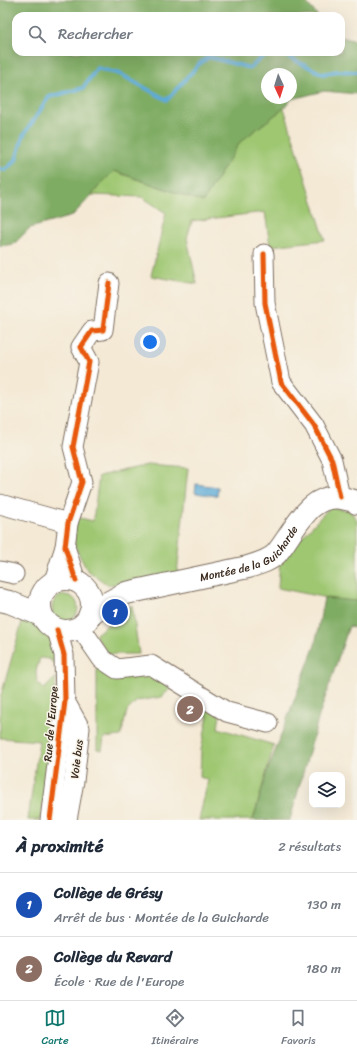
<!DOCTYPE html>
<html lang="fr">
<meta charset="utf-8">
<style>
:root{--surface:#fff;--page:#f6f6f7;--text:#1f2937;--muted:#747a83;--line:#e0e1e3;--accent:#0f766e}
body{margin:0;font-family:Sriracha,sans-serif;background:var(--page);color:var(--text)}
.controls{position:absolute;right:12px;bottom:12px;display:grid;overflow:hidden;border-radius:8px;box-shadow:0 4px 16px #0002}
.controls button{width:36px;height:36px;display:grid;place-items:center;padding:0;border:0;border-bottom:1px solid var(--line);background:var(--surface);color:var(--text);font:20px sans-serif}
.compass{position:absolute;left:261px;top:68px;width:36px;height:36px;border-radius:50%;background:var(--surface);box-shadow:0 4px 16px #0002;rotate:176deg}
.you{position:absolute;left:150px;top:342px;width:14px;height:14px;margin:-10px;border:3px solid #fff;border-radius:50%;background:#1a73e8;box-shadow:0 0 0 6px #1a73e833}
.badge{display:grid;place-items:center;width:26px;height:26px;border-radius:50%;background:var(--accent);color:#fff;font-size:13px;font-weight:700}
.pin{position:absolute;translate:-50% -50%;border:2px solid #fff;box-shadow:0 1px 4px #0006}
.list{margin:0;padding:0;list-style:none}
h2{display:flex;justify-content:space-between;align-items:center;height:52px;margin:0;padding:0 16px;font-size:17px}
h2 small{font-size:13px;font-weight:400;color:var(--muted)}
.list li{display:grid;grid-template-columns:26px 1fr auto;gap:12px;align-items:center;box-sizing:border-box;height:64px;padding:0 16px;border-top:1px solid var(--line)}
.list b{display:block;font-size:15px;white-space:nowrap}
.list p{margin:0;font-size:13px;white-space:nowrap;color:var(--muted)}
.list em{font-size:13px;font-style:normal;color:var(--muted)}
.icon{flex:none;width:22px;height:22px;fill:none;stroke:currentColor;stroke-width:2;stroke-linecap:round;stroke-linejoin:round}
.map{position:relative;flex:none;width:357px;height:820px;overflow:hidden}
.search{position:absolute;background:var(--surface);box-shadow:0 4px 16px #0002;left:12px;right:12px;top:12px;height:44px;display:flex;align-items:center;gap:10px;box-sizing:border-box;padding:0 14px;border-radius:12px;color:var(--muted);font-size:15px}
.sheet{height:180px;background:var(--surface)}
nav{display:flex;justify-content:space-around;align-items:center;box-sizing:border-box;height:56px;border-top:1px solid var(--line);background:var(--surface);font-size:11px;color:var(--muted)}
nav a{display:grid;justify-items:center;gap:2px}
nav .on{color:var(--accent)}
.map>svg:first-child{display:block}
</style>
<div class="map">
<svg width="357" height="820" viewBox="0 0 357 820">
<rect width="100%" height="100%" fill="#f7f3e8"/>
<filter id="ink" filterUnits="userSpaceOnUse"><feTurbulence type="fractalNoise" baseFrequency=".025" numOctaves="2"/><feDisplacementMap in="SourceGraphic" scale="8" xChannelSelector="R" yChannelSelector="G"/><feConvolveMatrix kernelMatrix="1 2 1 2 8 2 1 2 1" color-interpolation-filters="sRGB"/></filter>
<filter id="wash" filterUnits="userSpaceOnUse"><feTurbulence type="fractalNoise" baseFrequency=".012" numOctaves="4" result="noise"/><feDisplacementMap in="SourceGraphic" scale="16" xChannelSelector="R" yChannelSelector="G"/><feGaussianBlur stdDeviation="0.9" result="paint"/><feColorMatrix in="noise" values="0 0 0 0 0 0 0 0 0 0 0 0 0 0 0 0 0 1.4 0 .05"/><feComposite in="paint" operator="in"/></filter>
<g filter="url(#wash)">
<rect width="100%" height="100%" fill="#f4e9d5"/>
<g fill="#9fc772" stroke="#6d7848">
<polygon points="284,108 325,240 270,246 265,212 192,221 187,238 197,284 151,276 166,213 142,197 92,195 99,186 114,171 203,202 239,142"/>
<polygon points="147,465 188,468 177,574 108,585 87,570 74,545 76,517 93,521 99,476"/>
<polygon points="330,507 350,511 357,520 357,602 337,600 278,588 280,561"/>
<circle cx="65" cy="608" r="13"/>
<polygon points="132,605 139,654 108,654 95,635"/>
<path d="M 24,615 C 51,631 52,636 56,666 L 49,659 L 40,658 L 36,671 L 37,682 L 44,689 L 56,677 L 49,777 L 40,820 L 28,820 L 39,741 L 0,738 L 0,699 Z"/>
<polygon points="97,666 146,673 170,686 168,691 162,697 137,701 127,711 121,736 104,738 102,750 97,749"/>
<polygon points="185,696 220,715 218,728 274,745 253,820 199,820 208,780 200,777 201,750 208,716 187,703"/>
</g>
<g fill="#7fac64" stroke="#5d6b41" fill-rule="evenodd">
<path d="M 0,0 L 304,0 L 318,16 L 16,16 L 16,52 L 341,52 L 341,37 L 357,41 L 357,94 L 324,91 L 292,99 L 284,108 L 240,142 L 203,202 L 114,171 L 99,186 L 92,195 L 72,216 L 30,228 L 14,244 L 0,246 ZM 267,74 L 291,74 L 291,98 L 267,98 Z"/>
<polygon points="324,598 357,601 357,629 349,626 319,716 290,820 253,820 266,775 315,645"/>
</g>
<polygon fill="#5eabd7" stroke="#4c6a7a" points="196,484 218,487 217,496 195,493"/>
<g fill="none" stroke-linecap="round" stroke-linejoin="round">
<g stroke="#5eabd7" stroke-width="4">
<polyline points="278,52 323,74 337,71 357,72"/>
<polyline points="0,169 5,170 16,160 23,136 49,97 83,88 97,68 120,74 167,100 199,64 209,57 250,68 268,52"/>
</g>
</g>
</g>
<g filter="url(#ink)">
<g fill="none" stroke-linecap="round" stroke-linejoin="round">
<defs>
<g id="minor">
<polyline points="264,254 265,303 281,382 314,425 332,460 340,497"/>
<polyline points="0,504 68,523"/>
<polyline points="0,571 14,574"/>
<polyline points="54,581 65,547"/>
<polyline points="76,581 65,547 68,523 82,482 73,447 89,362 81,347 92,331 103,330 109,283"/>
<polyline points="80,627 102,659 117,669 151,665 227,712 268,723"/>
<polyline points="65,701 80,728 74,781 67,820"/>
<polyline points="50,820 65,701 64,655 57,630"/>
</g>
<g id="major">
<circle cx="66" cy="605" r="26"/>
<polyline points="0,600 9,602 41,615"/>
<path id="s1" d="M 90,614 L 102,606 L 126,593 L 248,567 C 257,564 269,561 276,554 C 294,533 310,488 346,499 C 350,500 354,500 357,503"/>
</g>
</defs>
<use href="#minor" stroke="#7c6d5e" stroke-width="21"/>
<use href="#major" stroke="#7c6d5e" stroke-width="24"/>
<use href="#minor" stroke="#fff" stroke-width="19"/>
<use href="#major" stroke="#fff" stroke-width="22"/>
<defs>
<g id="cycleway">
<polyline points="264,254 265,303 281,382 314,425 332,460 340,497"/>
<polyline points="76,581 65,547 68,523 82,482 73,447 89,362 81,347 92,331 103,330 109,283"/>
<polyline points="50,820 65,701 64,655 57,630"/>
</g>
</defs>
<use href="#cycleway" stroke="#f7f3e8" stroke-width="8"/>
<use href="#cycleway" stroke="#e8590c" stroke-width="5"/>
</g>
</g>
<g text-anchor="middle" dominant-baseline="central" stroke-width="3" stroke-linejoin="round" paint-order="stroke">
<g font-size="11" fill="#3b2a1e" stroke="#f7f3e8">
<text stroke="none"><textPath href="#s1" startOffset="174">Montée de la Guicharde</textPath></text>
<text transform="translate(51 724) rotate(-85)">Rue de l'Europe</text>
<text transform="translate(77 759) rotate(-83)">Voie bus</text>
</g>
</g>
</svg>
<div class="controls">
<button><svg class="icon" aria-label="layers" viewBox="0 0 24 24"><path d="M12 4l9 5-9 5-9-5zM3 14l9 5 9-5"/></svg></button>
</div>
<svg class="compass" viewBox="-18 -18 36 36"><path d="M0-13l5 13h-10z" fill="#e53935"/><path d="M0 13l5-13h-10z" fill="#747a83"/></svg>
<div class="you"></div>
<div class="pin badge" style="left:115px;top:612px;background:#1a4fb4">1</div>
<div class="pin badge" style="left:190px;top:709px;background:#8d6e63">2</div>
<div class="search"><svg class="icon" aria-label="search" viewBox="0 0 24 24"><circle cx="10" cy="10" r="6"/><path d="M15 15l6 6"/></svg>Rechercher</div>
</div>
<section class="sheet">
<h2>À proximité<small>2 résultats</small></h2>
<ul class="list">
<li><span class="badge" style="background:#1a4fb4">1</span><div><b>Collège de Grésy</b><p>Arrêt de bus · Montée de la Guicharde</p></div><em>130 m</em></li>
<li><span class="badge" style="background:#8d6e63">2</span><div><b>Collège du Revard</b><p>École · Rue de l'Europe</p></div><em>180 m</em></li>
</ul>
</section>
<nav>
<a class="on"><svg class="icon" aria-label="map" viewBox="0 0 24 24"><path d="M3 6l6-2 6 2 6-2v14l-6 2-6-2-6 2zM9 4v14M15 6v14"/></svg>Carte</a>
<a><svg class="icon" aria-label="directions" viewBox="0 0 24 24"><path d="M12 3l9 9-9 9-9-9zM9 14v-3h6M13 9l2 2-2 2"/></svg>Itinéraire</a>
<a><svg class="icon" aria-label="saved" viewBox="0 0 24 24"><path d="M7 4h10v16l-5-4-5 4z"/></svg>Favoris</a>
</nav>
